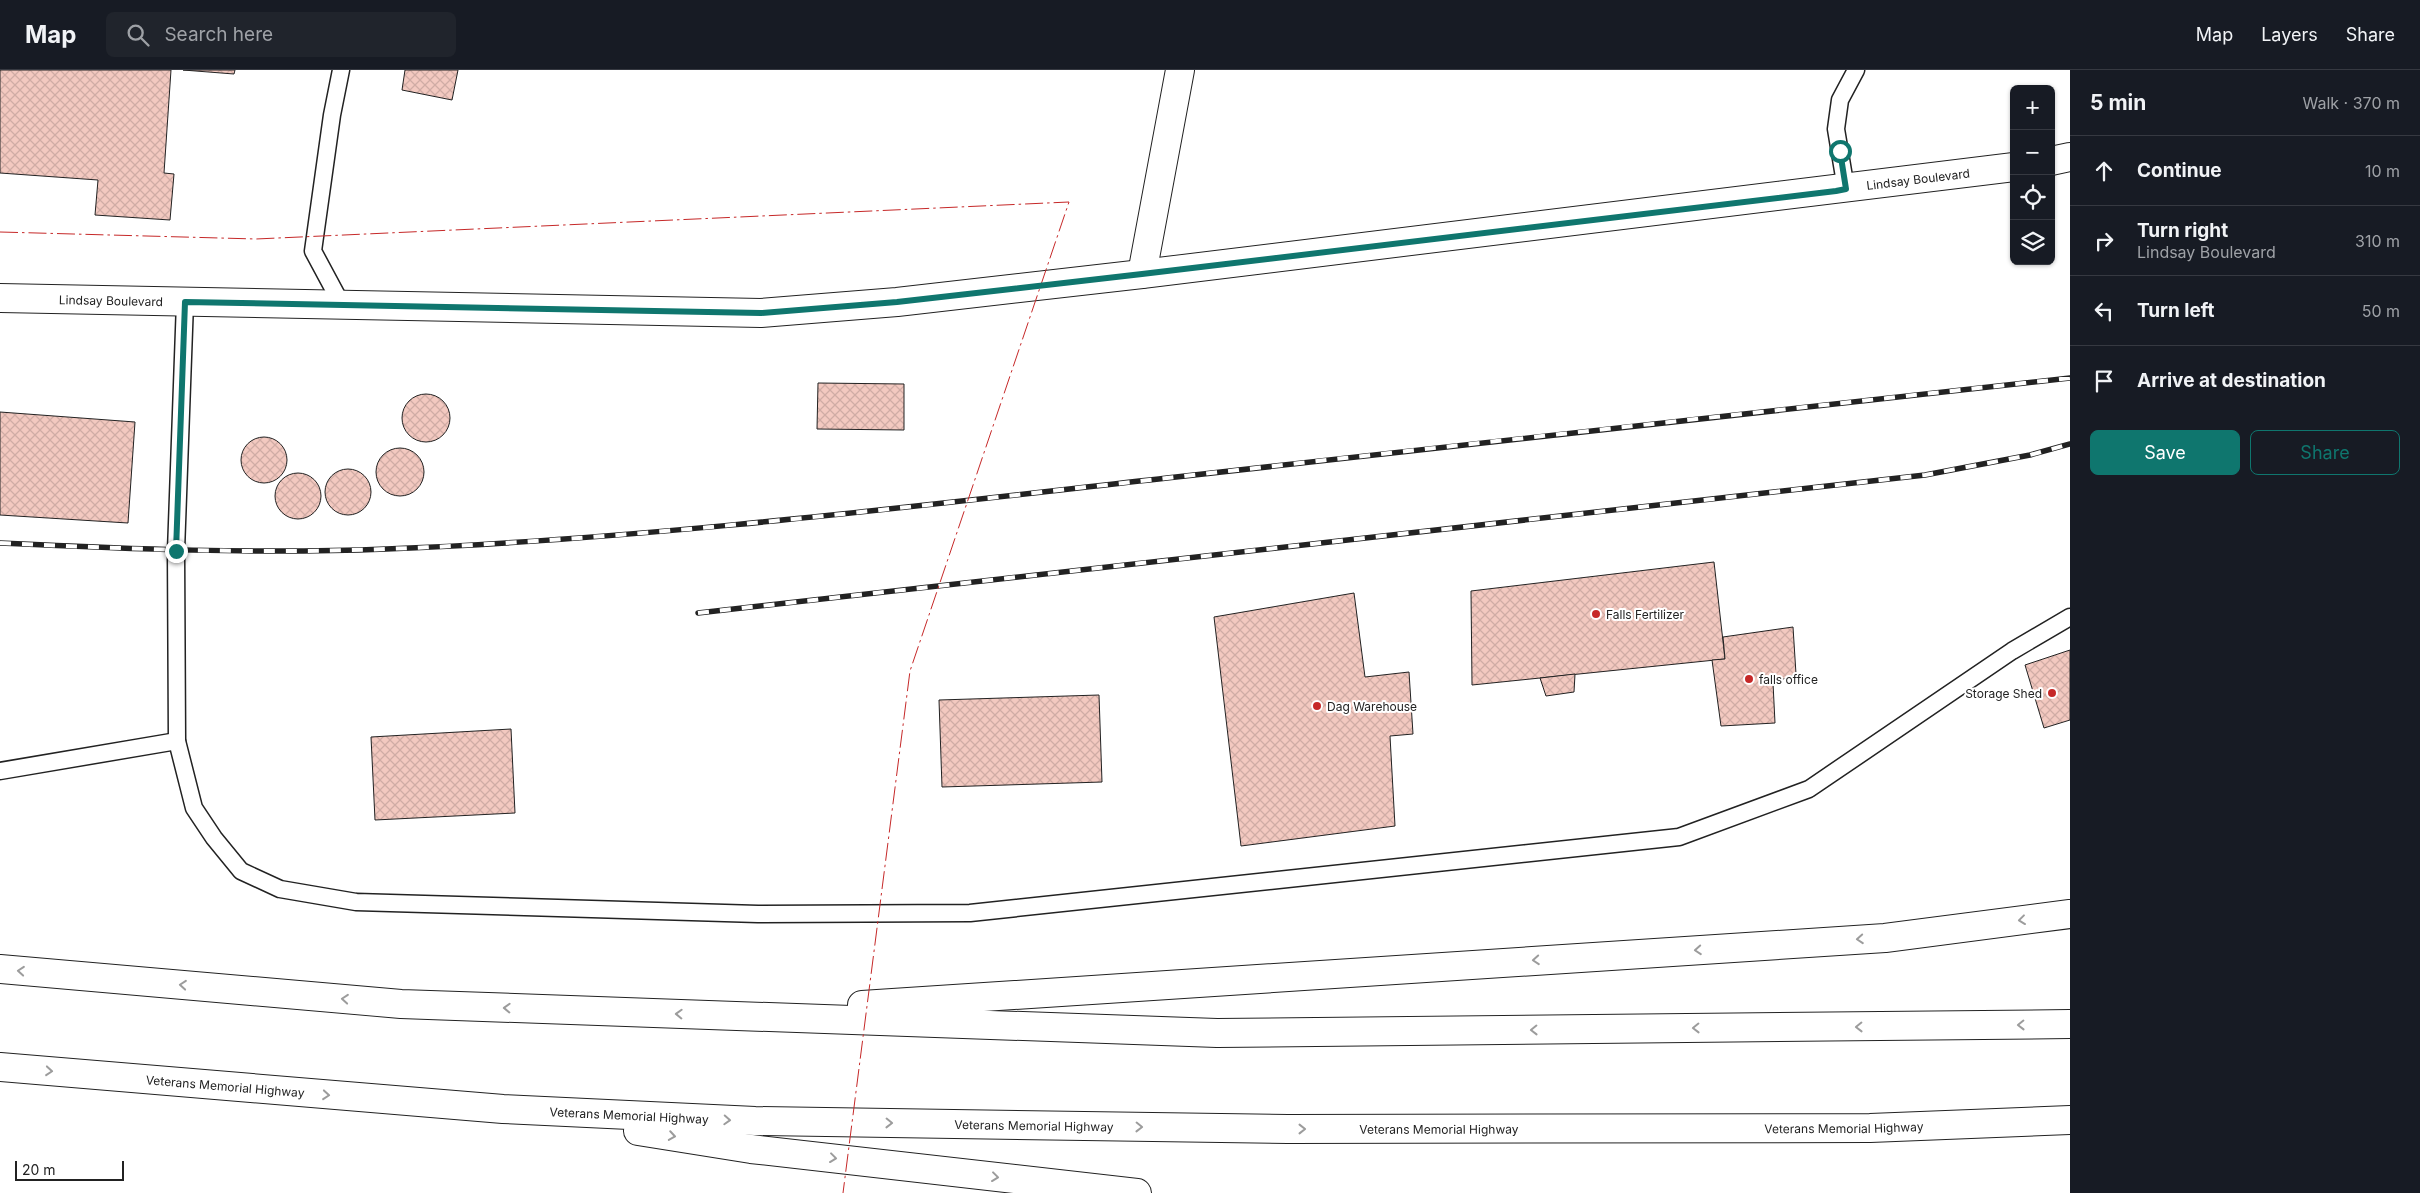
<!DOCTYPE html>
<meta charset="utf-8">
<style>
:root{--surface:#171b24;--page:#20242c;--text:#f1f3f6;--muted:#9ea1a6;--line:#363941;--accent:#0f766e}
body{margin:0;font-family:Inter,sans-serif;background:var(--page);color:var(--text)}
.controls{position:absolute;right:15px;top:15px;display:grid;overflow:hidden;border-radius:8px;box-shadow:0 1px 4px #0004}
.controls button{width:45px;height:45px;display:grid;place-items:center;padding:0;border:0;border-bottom:1px solid var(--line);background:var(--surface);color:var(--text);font:25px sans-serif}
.scale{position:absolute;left:15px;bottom:12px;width:109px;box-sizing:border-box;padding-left:5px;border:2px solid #222;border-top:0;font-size:14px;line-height:18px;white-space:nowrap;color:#222;-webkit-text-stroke:4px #fff;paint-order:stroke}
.stop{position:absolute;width:15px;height:15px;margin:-11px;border:4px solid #0f766e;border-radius:50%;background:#fff}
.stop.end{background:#0f766e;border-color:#fff;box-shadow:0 1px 5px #0008}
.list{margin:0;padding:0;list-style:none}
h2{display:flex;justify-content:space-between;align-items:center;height:65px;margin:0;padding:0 20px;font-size:21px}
h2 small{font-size:16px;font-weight:400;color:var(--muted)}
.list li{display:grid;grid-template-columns:32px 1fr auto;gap:15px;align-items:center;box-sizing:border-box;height:70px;padding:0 20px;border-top:1px solid var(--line)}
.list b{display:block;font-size:19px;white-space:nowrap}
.list p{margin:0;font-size:16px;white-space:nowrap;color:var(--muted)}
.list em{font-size:16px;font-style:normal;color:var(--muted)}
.actions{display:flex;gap:10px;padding:15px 20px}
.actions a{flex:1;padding:11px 0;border:1px solid var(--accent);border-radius:8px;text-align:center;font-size:18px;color:var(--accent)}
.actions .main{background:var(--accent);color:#fff}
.icon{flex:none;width:28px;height:28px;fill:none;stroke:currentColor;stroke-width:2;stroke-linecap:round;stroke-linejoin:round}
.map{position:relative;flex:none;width:2070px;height:1123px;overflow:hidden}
header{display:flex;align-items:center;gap:30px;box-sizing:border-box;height:70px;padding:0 25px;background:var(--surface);border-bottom:1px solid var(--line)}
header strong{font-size:24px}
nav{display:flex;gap:28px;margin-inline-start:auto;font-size:18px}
.search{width:350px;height:45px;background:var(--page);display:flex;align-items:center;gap:12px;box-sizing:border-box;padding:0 18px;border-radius:8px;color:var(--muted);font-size:19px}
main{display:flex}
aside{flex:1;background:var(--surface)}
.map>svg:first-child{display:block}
</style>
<header>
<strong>Map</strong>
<div class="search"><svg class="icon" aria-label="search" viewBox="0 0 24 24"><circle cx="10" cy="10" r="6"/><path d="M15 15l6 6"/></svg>Search here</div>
<nav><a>Map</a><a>Layers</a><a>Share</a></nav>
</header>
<main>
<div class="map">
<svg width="2070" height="1123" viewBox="0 0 2070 1123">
<defs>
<pattern id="building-cross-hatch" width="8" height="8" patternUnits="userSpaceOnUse" patternTransform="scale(1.25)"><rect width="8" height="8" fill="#f3c9c0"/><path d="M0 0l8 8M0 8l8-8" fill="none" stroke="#d0aca5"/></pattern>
</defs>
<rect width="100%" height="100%" fill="#fff"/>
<g fill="url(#building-cross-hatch)" stroke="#222">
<polygon points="0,0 171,0 164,103 174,104 170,150 95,145 98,110 0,103"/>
<polygon points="183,0 235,0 234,4"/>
<polygon points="405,0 458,0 452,30 402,20"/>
<polygon points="818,313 904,314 904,360 817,359"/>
<circle cx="426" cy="348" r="24"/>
<polygon points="0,342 135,352 128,453 0,445"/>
<circle cx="264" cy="390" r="23"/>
<circle cx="400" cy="402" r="24"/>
<circle cx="348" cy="422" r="23"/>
<circle cx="298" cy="426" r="23"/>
<polygon points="1714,492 1725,589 1472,615 1471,521"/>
<polygon points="1354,523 1365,607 1409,602 1413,664 1390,666 1395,756 1241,776 1214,547"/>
<polygon points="1793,557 1796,604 1773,613 1775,653 1721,656 1712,590 1725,589 1723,567"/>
<polygon points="2070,580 2070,650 2044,658 2025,595"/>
<polygon points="1575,604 1574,622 1546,626 1540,608"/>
<polygon points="1099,625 1102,712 942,717 939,630"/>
<polygon points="511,659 515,743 375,750 371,667"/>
</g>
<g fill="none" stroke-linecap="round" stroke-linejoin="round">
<defs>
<g id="service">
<polyline points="341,0 332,45 313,181 342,235"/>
<polyline points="1846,119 1836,59 1840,30 1856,0"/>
<polyline points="185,232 176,481 177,671 194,738 214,768 241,801 280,819 356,832 758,844 970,843 1679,767 1809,719 2012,581 2070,547"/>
<polyline points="0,701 177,671"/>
</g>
<g id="tertiary">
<polyline points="2051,91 2070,87"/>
<polyline points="1142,204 1180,0"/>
<path id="s1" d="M 0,228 L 761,243 L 897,232 L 1142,204 L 2014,97"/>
</g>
<g id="motorway">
<polyline points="0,899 401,934 1217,963 2070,954"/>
<polyline points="862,935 1885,868 2070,844"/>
<path id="s2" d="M 0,997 L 503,1039 L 755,1051 L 1288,1059 L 1870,1058 L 2070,1050"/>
<polyline points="638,1061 751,1079 1137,1123"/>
</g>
</defs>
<use href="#service" stroke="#222" stroke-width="19"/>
<use href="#tertiary" stroke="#222" stroke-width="30"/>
<use href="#motorway" stroke="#222" stroke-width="30"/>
<use href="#service" stroke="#fff" stroke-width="16"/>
<use href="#tertiary" stroke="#fff" stroke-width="28"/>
<use href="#motorway" stroke="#fff" stroke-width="28"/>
<defs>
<g id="rail">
<path d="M 0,473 C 129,479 257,484 386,479 C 647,469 907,437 1167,408 C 1468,374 1769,341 2070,308"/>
<polyline points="698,543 1925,405 2030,385 2070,374"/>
</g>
</defs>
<use href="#rail" stroke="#222" stroke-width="5.5"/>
<use href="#rail" stroke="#fff" stroke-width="4" stroke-dasharray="11" stroke-linecap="butt"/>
<polyline stroke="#c62828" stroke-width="1" stroke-dasharray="18 4 2.5 4" stroke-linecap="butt" points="0,162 256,169 1069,132 910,601 843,1123"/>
</g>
<defs><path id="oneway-chevron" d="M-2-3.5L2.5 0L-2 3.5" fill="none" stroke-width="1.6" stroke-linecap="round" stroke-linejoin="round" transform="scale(1.25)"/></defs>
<g stroke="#9c9c9c">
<use href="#oneway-chevron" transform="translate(2022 850) rotate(173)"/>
<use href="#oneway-chevron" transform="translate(1860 869) rotate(176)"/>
<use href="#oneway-chevron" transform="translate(1698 880) rotate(176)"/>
<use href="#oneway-chevron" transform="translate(1536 890) rotate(176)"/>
<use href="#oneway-chevron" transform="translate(21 901) rotate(-175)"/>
<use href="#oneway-chevron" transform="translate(183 915) rotate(-175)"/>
<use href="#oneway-chevron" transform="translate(345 929) rotate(-175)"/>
<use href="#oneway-chevron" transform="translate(507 938) rotate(-178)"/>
<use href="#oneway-chevron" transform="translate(679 944) rotate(-178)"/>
<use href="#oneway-chevron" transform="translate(2021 955) rotate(179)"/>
<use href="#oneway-chevron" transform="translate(1859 957) rotate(179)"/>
<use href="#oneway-chevron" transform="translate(1696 958) rotate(179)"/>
<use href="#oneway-chevron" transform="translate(1534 960) rotate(179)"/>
<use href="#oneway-chevron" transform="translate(49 1001) rotate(5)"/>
<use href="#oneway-chevron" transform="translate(326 1025) rotate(5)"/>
<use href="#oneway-chevron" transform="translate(727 1050) rotate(3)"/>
<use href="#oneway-chevron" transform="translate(889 1053) rotate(1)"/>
<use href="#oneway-chevron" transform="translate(1139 1057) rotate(1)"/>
<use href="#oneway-chevron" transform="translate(1302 1059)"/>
<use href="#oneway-chevron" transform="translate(672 1066) rotate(9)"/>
<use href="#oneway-chevron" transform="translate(833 1088) rotate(7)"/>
<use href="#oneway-chevron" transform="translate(995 1107) rotate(7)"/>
</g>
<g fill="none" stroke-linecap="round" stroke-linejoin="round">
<polyline stroke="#0f766e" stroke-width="6" points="176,481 185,232 761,243 897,232 1142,204 1836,121 1846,119 1840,81"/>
</g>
<g fill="#c62828" stroke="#fff" stroke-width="2">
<circle cx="1596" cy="544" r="5"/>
<circle cx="1749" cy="609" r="5"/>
<circle cx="2052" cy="623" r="5"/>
<circle cx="1317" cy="636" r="5"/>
</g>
<g text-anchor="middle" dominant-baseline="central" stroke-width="4" stroke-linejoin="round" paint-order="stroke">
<g font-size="12" fill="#222" stroke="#fff">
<text stroke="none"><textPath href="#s1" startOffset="1926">Lindsay Boulevard</textPath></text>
<text stroke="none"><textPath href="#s1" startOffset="111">Lindsay Boulevard</textPath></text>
<text stroke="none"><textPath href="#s2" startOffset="226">Veterans Memorial Highway</textPath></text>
<text stroke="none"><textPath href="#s2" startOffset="631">Veterans Memorial Highway</textPath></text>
<text stroke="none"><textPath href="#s2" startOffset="1036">Veterans Memorial Highway</textPath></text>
<text stroke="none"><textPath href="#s2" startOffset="1846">Veterans Memorial Highway</textPath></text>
<text stroke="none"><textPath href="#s2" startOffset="1441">Veterans Memorial Highway</textPath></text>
</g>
<g font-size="12" fill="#222" stroke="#fff" text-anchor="start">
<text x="1606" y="544">Falls Fertilizer</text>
<text x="1759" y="609">falls office</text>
<text x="2042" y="623" text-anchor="end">Storage Shed</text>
<text x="1327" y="636">Dag Warehouse</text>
</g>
</g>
</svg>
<div class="controls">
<button>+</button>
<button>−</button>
<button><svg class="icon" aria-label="locate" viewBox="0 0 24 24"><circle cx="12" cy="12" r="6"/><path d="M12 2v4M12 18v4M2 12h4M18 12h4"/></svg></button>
<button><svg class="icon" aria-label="layers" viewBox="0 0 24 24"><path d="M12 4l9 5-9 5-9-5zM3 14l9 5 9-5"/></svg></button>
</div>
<div class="scale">20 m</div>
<div class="stop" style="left:1840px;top:81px"></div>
<div class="stop end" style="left:176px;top:481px"></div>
</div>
<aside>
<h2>5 min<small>Walk · 370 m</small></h2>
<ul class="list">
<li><svg class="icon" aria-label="ahead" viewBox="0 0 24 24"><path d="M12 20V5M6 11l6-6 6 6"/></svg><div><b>Continue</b></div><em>10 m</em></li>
<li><svg class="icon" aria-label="right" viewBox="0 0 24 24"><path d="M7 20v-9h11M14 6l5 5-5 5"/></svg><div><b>Turn right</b><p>Lindsay Boulevard</p></div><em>310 m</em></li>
<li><svg class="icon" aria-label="left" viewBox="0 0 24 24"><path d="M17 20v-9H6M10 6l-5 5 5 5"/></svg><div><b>Turn left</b></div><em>50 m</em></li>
<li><svg class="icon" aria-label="arrive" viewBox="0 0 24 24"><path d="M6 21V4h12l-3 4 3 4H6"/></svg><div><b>Arrive at destination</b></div></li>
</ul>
<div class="actions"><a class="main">Save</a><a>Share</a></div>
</aside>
</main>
